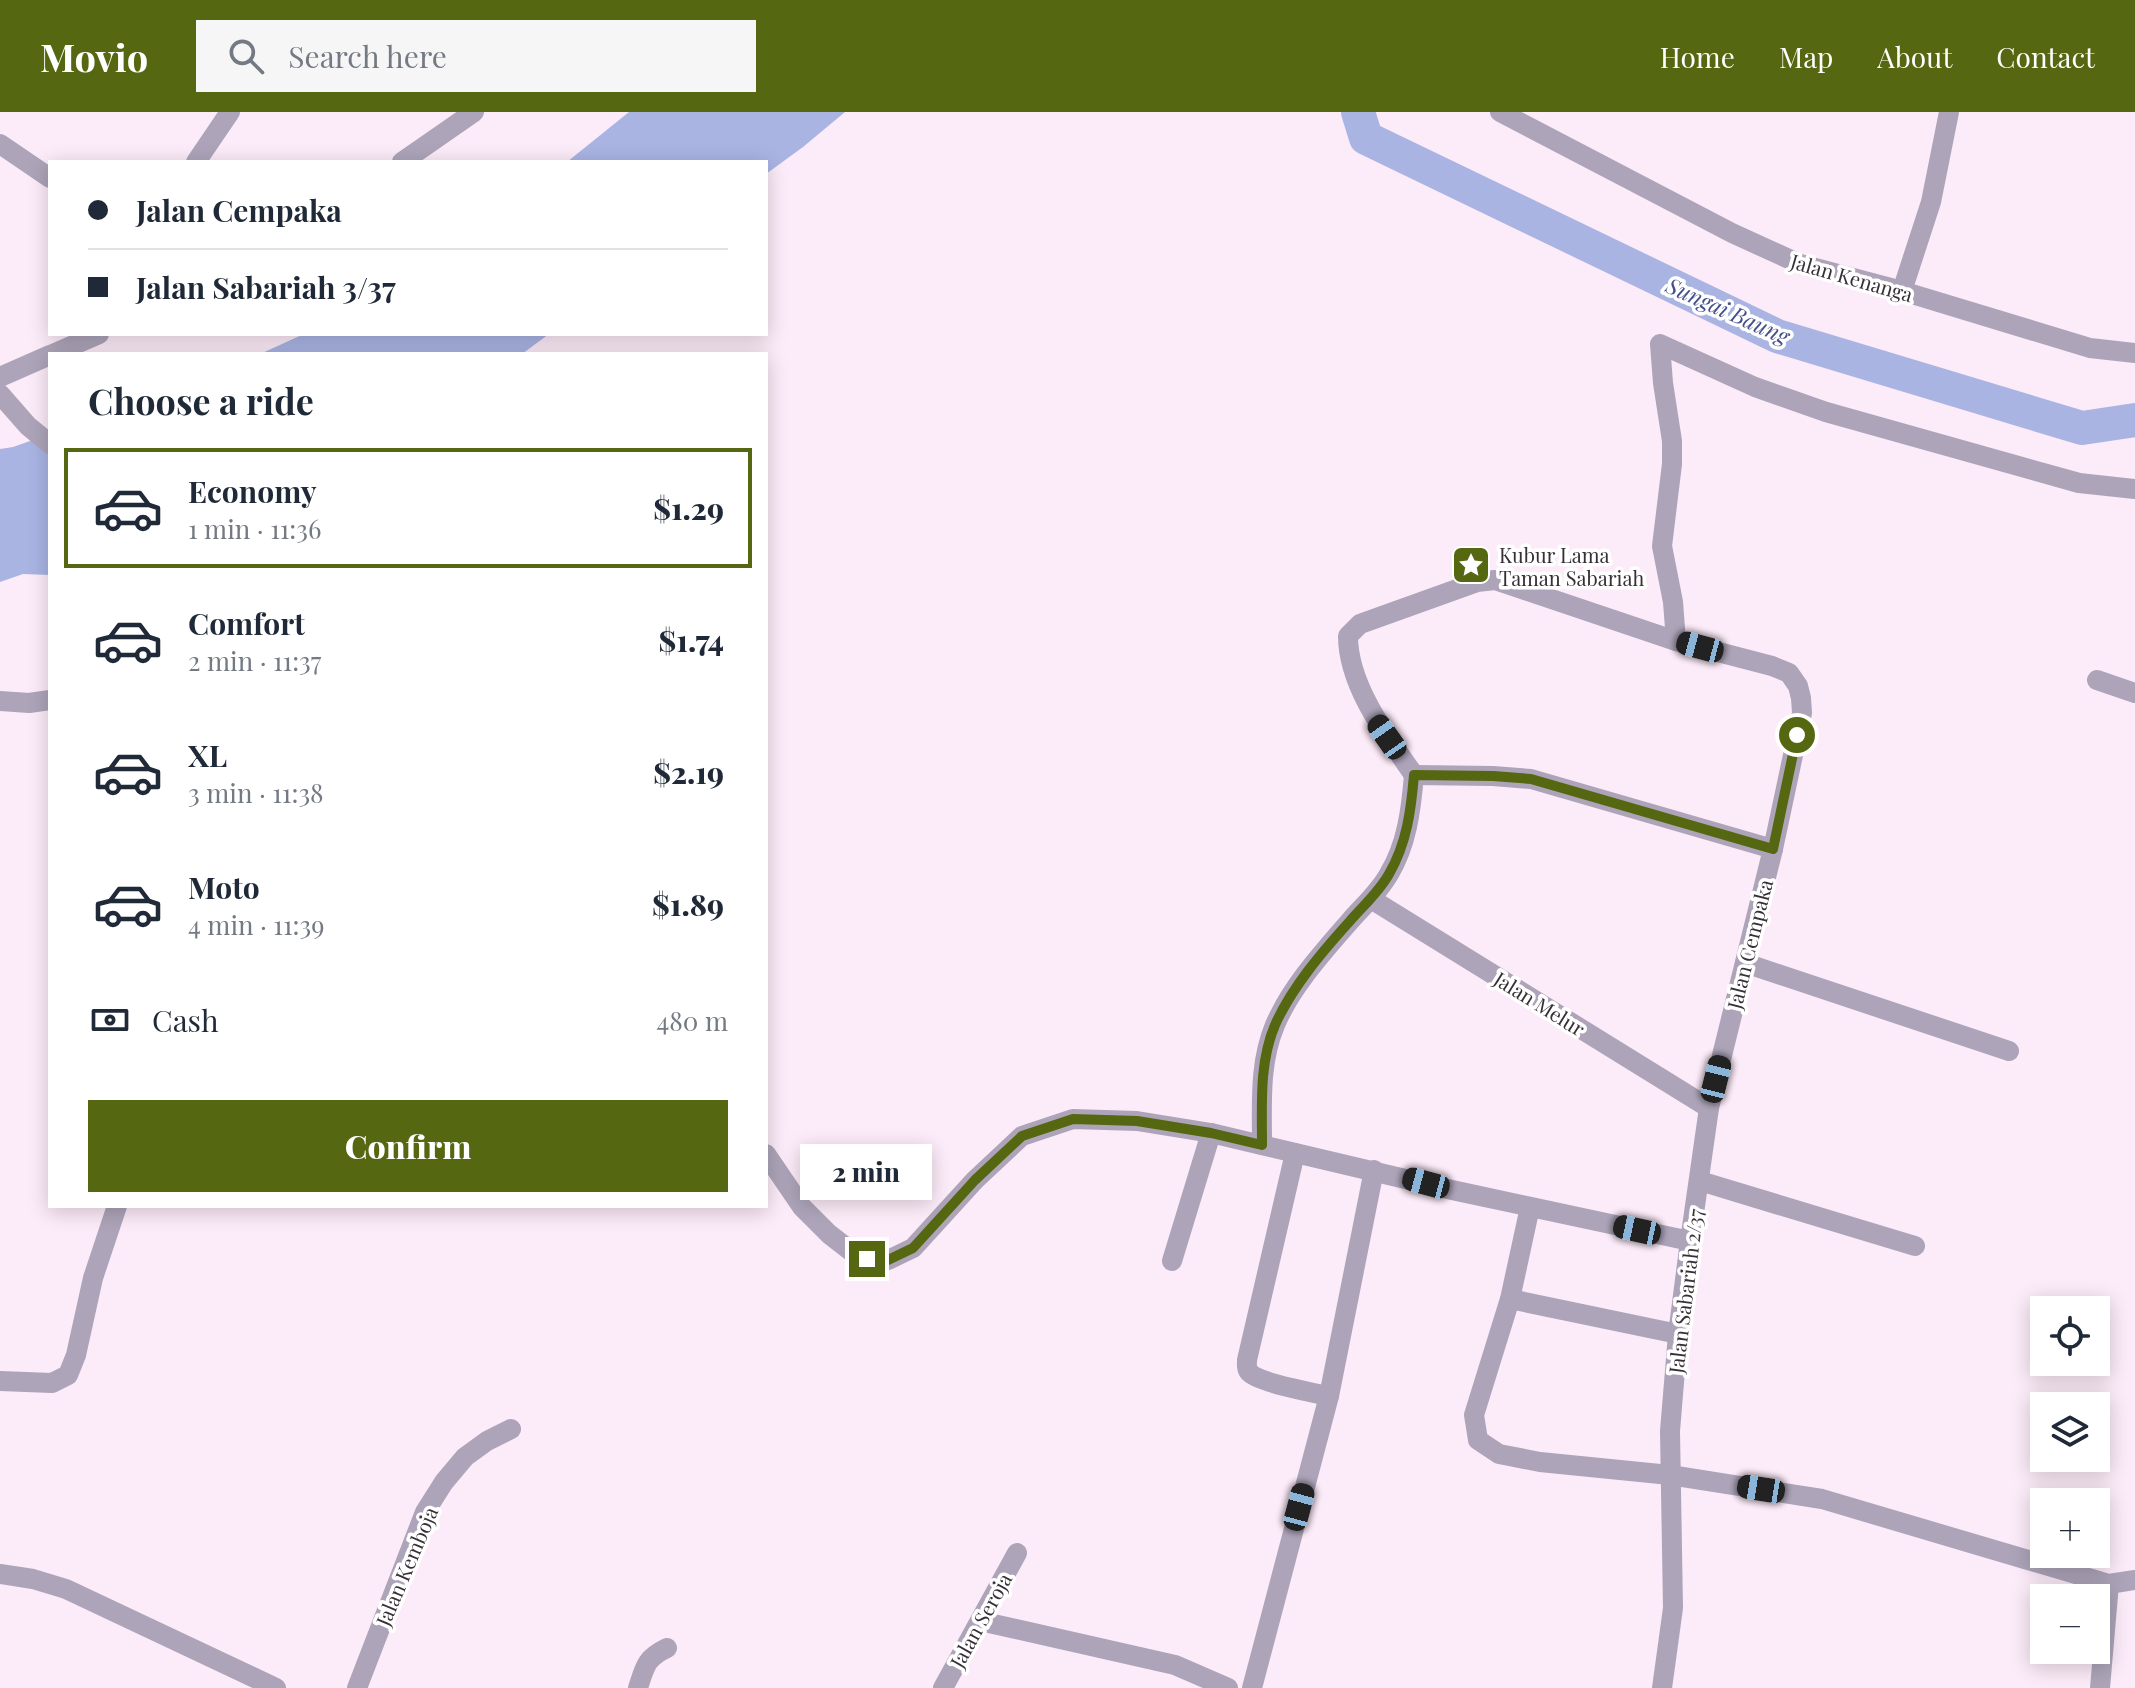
<!DOCTYPE html>
<html lang="en">
<head>
<meta charset="utf-8">
<style>
	body { margin:0; font-family:"Playfair Display",serif; background:#f6f6f7; color:#1f2937; height:100vh; display:flex; flex-direction:column; font-size:30px; white-space:nowrap }
	* { box-sizing:border-box; margin:0 }
	p { font-size:26px; color:#747a83 }
	.icon { flex:none; width:44px; height:44px; fill:none; stroke:currentColor; stroke-width:2; stroke-linecap:round; stroke-linejoin:round }
	.map { position:relative; flex:1; overflow:hidden }
	.sheet { position:absolute; left:48px; top:240px; width:720px; height:856px; display:flex; flex-direction:column; background:#fff; border-radius:0px; box-shadow:0 4px 20px #0003 }
	.sheet>* { flex:none }
	.hud { position:absolute; left:48px; top:48px; width:720px; height:176px; border-radius:0px; box-shadow:0 4px 20px #0003; display:grid; align-content:center; height:176px; padding:0 40px; background:#fff }
	.fabs { position:absolute; left:2030px; top:1184px; display:grid; gap:16px }
	.fabs a { display:grid; place-items:center; width:80px; height:80px; border-radius:0px; background:#fff; box-shadow:0 4px 20px #0003; font-size:40px }
	.end { position:absolute; width:36px; height:36px; margin:-18px; border:10px solid #556711; background:#fff; box-shadow:0 0 0 4px #fff }
	.from { border-radius:50% }
	.bubble { position:absolute; height:56px; border-radius:0px; background:#fff; box-shadow:0 4px 20px #0003; font-size:26px; font-weight:800; line-height:56px; text-align:center }
	.car { position:absolute; width:24px; height:48px; margin:-24px -12px; border-radius:10px; box-shadow:0 0 6px 2px #0007; background:linear-gradient(#222 24%,#8ab4d8 0 40%,#222 0 76%,#8ab4d8 0 86%,#222 0) }
	.hud b { display:flex; align-items:center; gap:28px; height:76px; font-size:30px }
	.hud b+b { border-top:2px solid #e0e1e3 }
	.hud i { width:20px; height:20px; background:#1f2937 }
	ul { padding:0; list-style:none }
	li { display:flex; align-items:center; gap:24px; height:120px; margin:0 16px 12px; padding:0 24px; border:4px solid transparent; border-radius:0px }
	li div { flex:1 }
	li b { display:block; font-size:30px }
	li em { font-style:normal; font-weight:800 }
	li.on { border-color:#556711 }
	li>.icon { width:72px; height:72px; stroke-width:1.5 }
	h2 { padding:0 40px; font-size:36px; line-height:96px }
	.pay { display:flex; align-items:center; gap:20px; height:88px; padding:0 40px; font-size:30px }
	.pay p { margin-inline-start:auto }
	.button { display:flex; gap:16px; margin-top:auto; padding:16px 40px }
	.button a { flex:1; height:92px; border-radius:0px; background:#556711; color:#fff; font-size:32px; font-weight:800; line-height:92px; text-align:center }
	header { display:flex; align-items:center; gap:48px; box-sizing:border-box; height:112px; padding:0 40px; background:#556711; color:#fff }
	header strong { font-size:38px }
	nav { display:flex; gap:44px; margin-inline-start:auto; font-size:28px }
	.search { width:560px; height:72px; background:#f6f6f7; display:flex; align-items:center; gap:20px; box-sizing:border-box; padding:0 28px; border-radius:0px; color:#747a83; font-size:30px }
	.map>svg:first-child { display:block }
	.water { fill:#a9b4e3 }
	.lines { fill:none; stroke-linecap:round; stroke-linejoin:round }
	.river { stroke:#a9b4e3; stroke-width:34 }
	.minor { stroke:#ada4b9; stroke-width:20 }
	.route { stroke:#556711; stroke-width:10 }
	.labels { text-anchor:middle; dominant-baseline:central; stroke-width:7; stroke-linejoin:round; paint-order:stroke }
	.street-label { font-size:20px; fill:#373036; stroke:#fff }
	.poi-label { font-size:20px; fill:#373036; stroke:#fff; text-anchor:start }
	.water-label { font-size:22px; font-style:italic; fill:#45508b; stroke:#fff }
</style>
</head>
<body>
<header>
<strong>Movio</strong>
<div class="search"><svg class="icon" aria-label="search" viewBox="0 0 24 24"><circle cx="10" cy="10" r="6"/><path d="M15 15l6 6"/></svg>Search here</div>
<nav><a>Home</a><a>Map</a><a>About</a><a>Contact</a></nav>
</header>
<div class="map">
<svg width="2135" height="1576" viewBox="0 0 2135 1576">
	<rect width="100%" height="100%" fill="#fcebf8"/>
	<!-- water -->
	<g class="water">
		<polygon points="629,0 845,0 803,35 766,62 766,50 567,50"/>
		<polygon points="304,222 549,222 522,242 260,242"/>
		<polygon points="50,322 50,463 23,462 0,470 0,337 13,335"/>
	</g>
	<g class="lines">
		<!-- river -->
		<polyline class="river" points="1358,0 1366,26 1777,224 2082,316 2135,308"/>
		<!-- minor -->
		<g class="minor">
			<polyline points="1500,0 1732,121 1800,152 1902,179 2090,236 2135,241"/>
			<polyline points="0,32 50,66"/>
			<polyline points="196,50 230,0"/>
			<polyline points="402,50 474,0"/>
			<polyline points="1902,179 1931,90 1949,0"/>
			<polyline points="53,242 99,222"/>
			<polyline points="0,265 50,243"/>
			<polyline points="0,282 28,314 50,332"/>
			<polyline points="1676,529 1673,490 1662,434 1672,352 1672,329 1663,271 1660,232 1755,275 1826,300 2079,371 2135,377"/>
			<polyline points="2097,568 2135,581"/>
			<polyline points="0,589 29,591 50,588"/>
			<path d="M1414 663C1387 624 1348 574 1348 524L1360 512 1477 470 1495 468 1507 472 1676 529 1772 554 1789 561 1798 574 1801 586 1802 601 1773 737 1709 996 1690 1129 1678 1222 1670 1319 1673 1496 1662 1576"/>
			<polyline points="1414,663 1493,664 1531,667 1773,737"/>
			<polyline points="1371,787 1709,996"/>
			<polyline points="1745,851 2009,939"/>
			<path d="M1262 1033C1262 992 1259 951 1275 913 1291 875 1323 840 1350 809 1363 794 1379 780 1389 762 1407 732 1411 698 1414 663"/>
			<path d="M1295 1041 1247 1248C1247 1253 1246 1256 1249 1260 1257 1270 1314 1281 1329 1284L1374 1058"/>
			<polyline points="766,1042 802,1095 829,1122 856,1143 867,1147 888,1148 913,1136 975,1068 1022,1024 1073,1007 1137,1009 1211,1021 1452,1078 1690,1129"/>
			<polyline points="1700,1069 1915,1134"/>
			<polyline points="1530,1095 1510,1187 1474,1303 1478,1328 1499,1342 1540,1350 1670,1363 1822,1387 2109,1472 2135,1468"/>
			<polyline points="1172,1149 1211,1021"/>
			<polyline points="1510,1187 1678,1222"/>
			<polyline points="0,1269 52,1271 68,1263 76,1243 93,1166 117,1094"/>
			<polyline points="0,1462 33,1467 66,1477 276,1576"/>
			<polyline points="980,1509 1175,1553 1228,1576"/>
			<polyline points="357,1576 425,1400 444,1370 465,1345 487,1329 511,1317"/>
			<path d="M638 1576C645 1554 646 1546 667 1536"/>
			<polyline points="943,1576 1017,1441"/>
			<polyline points="1252,1576 1329,1284"/>
			<polyline points="2100,1576 2109,1472"/>
		</g>
	</g>
	<g class="lines">
		<!-- route -->
		<path class="route" d="M867 1147 888 1148 913 1136 975 1068 1022 1024 1073 1007 1137 1009 1211 1021 1262 1033C1262 992 1259 951 1275 913 1292 875 1322 840 1350 809 1363 794 1379 780 1389 762 1407 731 1411 698 1414 663L1493 664 1531 667 1773 737 1797 623"/>
	</g>
	<!-- icons -->
	<defs>
		<g id="sight-square" transform="scale(2)"><rect x="-9" y="-9" width="18" height="18" rx="4" fill="#556711" stroke="#fff"/><path d="M0-6L1.8-2.2L6-1.7L2.9 1.2L3.7 5.4L0 3.3L-3.7 5.4L-2.9 1.2L-6-1.7L-1.8-2.2Z" fill="#fff"/></g>
	</defs>
	<g fill-rule="evenodd">
		<use href="#sight-square" x="1471" y="453"/>
	</g>
	<g class="labels">
		<!-- street labels -->
		<g class="street-label">
			<text transform="translate(1852 165) rotate(16)">Jalan Kenanga</text>
			<text transform="translate(1749 832) rotate(-76)">Jalan Cempaka</text>
			<text transform="translate(1540 891) rotate(32)">Jalan Melur</text>
			<text transform="translate(1685 1179) rotate(-83)">Jalan Sabariah 2/37</text>
			<text transform="translate(406 1454) rotate(-67)">Jalan Kemboja</text>
			<text transform="translate(980 1508) rotate(-61)">Jalan Seroja</text>
		</g>
		<!-- poi labels -->
		<g class="poi-label">
			<text x="1499" y="442">Kubur Lama<tspan x="1499" dy="23">Taman Sabariah</tspan></text>
		</g>
		<!-- water labels -->
		<g class="water-label">
			<text transform="translate(1728 198) rotate(24)">Sungai Baung</text>
		</g>
	</g>
</svg>
<div class="fabs">
<a><svg class="icon" aria-label="locate" viewBox="0 0 24 24"><circle cx="12" cy="12" r="6"/><path d="M12 2v4M12 18v4M2 12h4M18 12h4"/></svg></a>
<a><svg class="icon" aria-label="layers" viewBox="0 0 24 24"><path d="M12 4l9 5-9 5-9-5zM3 14l9 5 9-5"/></svg></a>
<a>+</a>
<a>−</a>
</div>
<i class="end from" style="left:1797px;top:623px"></i>
<i class="end" style="left:867px;top:1147px"></i>
<div class="bubble" style="left:800px;top:1032px;width:132px">2 min</div>
<i class="car" style="left:1700px;top:535px;rotate:285deg"></i>
<i class="car" style="left:1387px;top:625px;rotate:325deg"></i>
<i class="car" style="left:1716px;top:967px;rotate:14deg"></i>
<i class="car" style="left:1426px;top:1071px;rotate:285deg"></i>
<i class="car" style="left:1637px;top:1118px;rotate:282deg"></i>
<i class="car" style="left:1761px;top:1377px;rotate:279deg"></i>
<i class="car" style="left:1299px;top:1395px;rotate:15deg"></i>
<div class="hud">
<b><i class="from"></i>Jalan Cempaka</b>
<b><i></i>Jalan Sabariah 3/37</b>
</div>
<section class="sheet">
<h2>Choose a ride</h2>
<ul>
<li class="on"><svg class="icon" aria-label="car" viewBox="0 0 24 24"><path d="M5 17H2v-5l4-1 3-4h7l3 4 3 1v5h-3M9 17h6M6 11h13"/><circle cx="7" cy="17" r="2"/><circle cx="17" cy="17" r="2"/></svg><div><b>Economy</b><p>1 min · 11:36</p></div><em>$1.29</em></li>
<li><svg class="icon" aria-label="car" viewBox="0 0 24 24"><path d="M5 17H2v-5l4-1 3-4h7l3 4 3 1v5h-3M9 17h6M6 11h13"/><circle cx="7" cy="17" r="2"/><circle cx="17" cy="17" r="2"/></svg><div><b>Comfort</b><p>2 min · 11:37</p></div><em>$1.74</em></li>
<li><svg class="icon" aria-label="car" viewBox="0 0 24 24"><path d="M5 17H2v-5l4-1 3-4h7l3 4 3 1v5h-3M9 17h6M6 11h13"/><circle cx="7" cy="17" r="2"/><circle cx="17" cy="17" r="2"/></svg><div><b>XL</b><p>3 min · 11:38</p></div><em>$2.19</em></li>
<li><svg class="icon" aria-label="car" viewBox="0 0 24 24"><path d="M5 17H2v-5l4-1 3-4h7l3 4 3 1v5h-3M9 17h6M6 11h13"/><circle cx="7" cy="17" r="2"/><circle cx="17" cy="17" r="2"/></svg><div><b>Moto</b><p>4 min · 11:39</p></div><em>$1.89</em></li>
</ul>
<div class="pay"><svg class="icon" aria-label="cash" viewBox="0 0 24 24"><path d="M3 7h18v10H3z"/><circle cx="12" cy="12" r="2"/></svg>Cash<p>480 m</p></div>
<div class="button"><a>Confirm</a></div>
</section>
</div>
</body>
</html>
